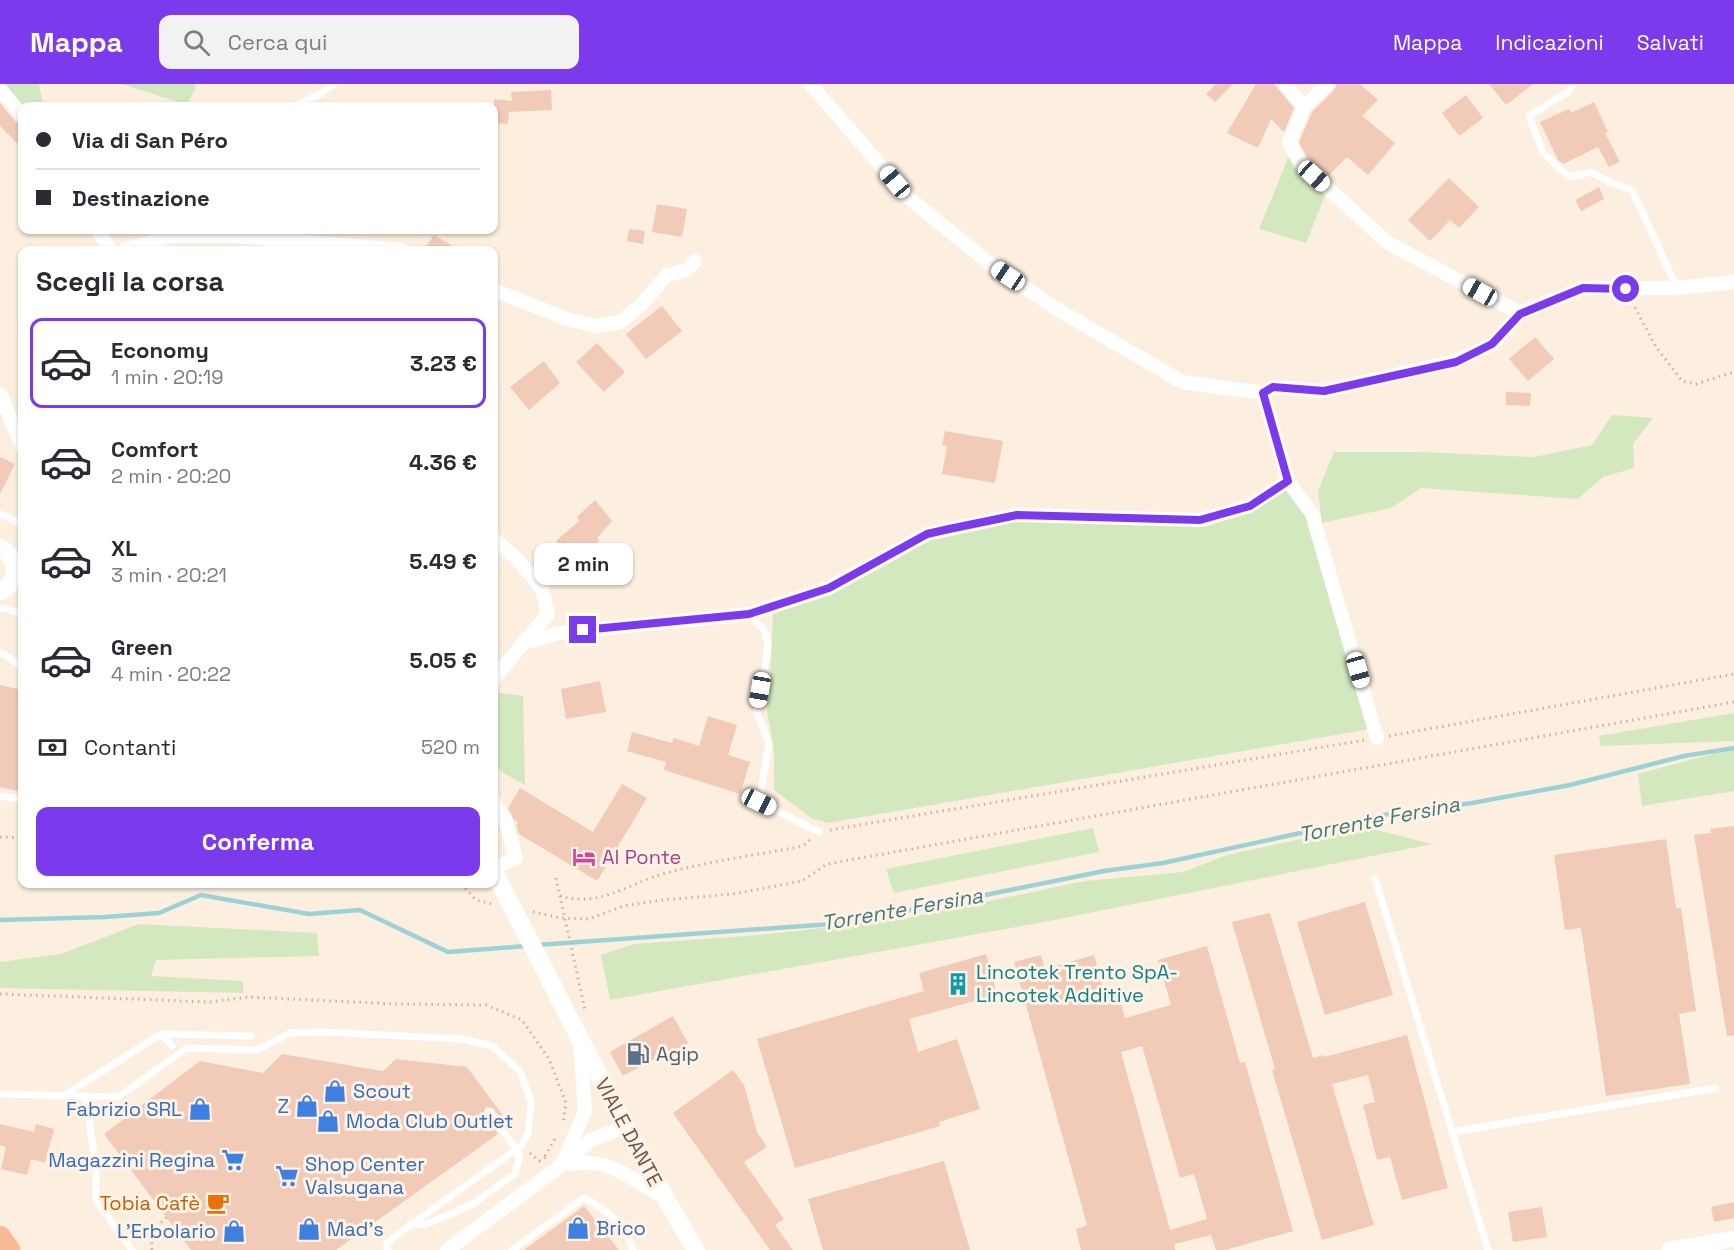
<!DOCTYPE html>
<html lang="it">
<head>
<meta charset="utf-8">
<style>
	body { margin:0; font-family:"Space Grotesk",sans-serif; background:#f2f2f3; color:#2b2b33; height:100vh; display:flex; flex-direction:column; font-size:22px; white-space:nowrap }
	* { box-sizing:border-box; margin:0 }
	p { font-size:20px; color:#7c7c81 }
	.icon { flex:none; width:33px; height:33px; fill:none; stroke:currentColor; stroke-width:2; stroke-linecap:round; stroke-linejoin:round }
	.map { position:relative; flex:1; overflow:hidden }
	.panel { position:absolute; left:18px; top:162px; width:480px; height:642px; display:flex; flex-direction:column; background:#fff; border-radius:12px; box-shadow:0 2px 4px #0004 }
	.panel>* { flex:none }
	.hud { position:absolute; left:18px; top:18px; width:480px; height:132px; border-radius:12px; box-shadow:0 2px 4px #0004; display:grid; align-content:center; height:132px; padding:0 18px; background:#fff }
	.end { position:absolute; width:27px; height:27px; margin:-14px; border:8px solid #7c3aed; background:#fff; box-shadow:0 0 0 3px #fff }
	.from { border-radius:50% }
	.bubble { position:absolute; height:42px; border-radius:12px; background:#fff; box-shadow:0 2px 4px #0004; font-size:20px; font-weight:800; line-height:42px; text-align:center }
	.car { position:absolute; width:18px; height:36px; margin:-18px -9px; border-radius:8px; box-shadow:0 0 4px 2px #0007; background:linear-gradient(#fff 24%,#345 0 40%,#fff 0 76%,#345 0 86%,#fff 0) }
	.hud b { display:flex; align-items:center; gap:21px; height:57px; font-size:22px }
	.hud b+b { border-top:2px solid #e1e1e2 }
	.hud i { width:15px; height:15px; background:#2b2b33 }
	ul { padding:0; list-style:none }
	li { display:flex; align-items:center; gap:18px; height:90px; margin:0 12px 9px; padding:0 6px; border:3px solid transparent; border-radius:12px }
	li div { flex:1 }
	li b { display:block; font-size:22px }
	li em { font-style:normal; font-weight:800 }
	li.on { border-color:#7c3aed }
	li>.icon { width:54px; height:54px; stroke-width:1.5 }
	h2 { padding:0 18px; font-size:27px; line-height:72px }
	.pay { display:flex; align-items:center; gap:15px; height:66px; padding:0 18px; font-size:22px }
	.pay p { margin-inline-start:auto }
	.cta { display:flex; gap:12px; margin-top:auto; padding:12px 18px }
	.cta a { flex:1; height:69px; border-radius:12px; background:#7c3aed; color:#fff; font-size:24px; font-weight:800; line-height:69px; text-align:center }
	header { display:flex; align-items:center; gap:36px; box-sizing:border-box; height:84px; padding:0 30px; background:#7c3aed; color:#fff }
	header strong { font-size:28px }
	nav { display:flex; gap:33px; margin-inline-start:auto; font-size:21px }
	.search { width:420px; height:54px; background:#f2f2f3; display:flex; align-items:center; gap:15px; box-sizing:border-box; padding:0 21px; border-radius:12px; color:#7c7c81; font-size:22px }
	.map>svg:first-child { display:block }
	.green { fill:#d3e8bf }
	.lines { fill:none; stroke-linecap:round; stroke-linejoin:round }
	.stream { stroke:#9cd2d6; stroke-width:4.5 }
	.building { fill:#f1cab8; fill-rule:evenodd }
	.path { stroke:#d5ad9c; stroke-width:3; stroke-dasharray:1.5 4.5; stroke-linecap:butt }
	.service { stroke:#fff; stroke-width:7 }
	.minor { stroke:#fff; stroke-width:14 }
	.tertiary { stroke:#fff; stroke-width:16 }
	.secondary { stroke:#fff; stroke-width:18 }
	.trunk { stroke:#f8bb98; stroke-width:21 }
	.route { stroke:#7c3aed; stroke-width:8 }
	.labels { text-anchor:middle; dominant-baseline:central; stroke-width:6; stroke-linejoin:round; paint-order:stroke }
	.hotel-label { font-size:20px; fill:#b23c85; stroke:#fff3e6; text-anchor:start }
	.culture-label { font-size:20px; fill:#0d838f; stroke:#fff3e6; text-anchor:start }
	.service-label { font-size:20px; fill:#4e5e75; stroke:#fff3e6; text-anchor:start }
	.shop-label { font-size:20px; fill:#366cbe; stroke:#fff3e6; text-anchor:start }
	.street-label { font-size:20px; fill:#725348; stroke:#fff3e6 }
	.food-label { font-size:20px; fill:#c56008; stroke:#fff3e6; text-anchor:end }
	.water-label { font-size:21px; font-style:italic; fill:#3f797f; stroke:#fff3e6 }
</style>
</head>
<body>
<header>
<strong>Mappa</strong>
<div class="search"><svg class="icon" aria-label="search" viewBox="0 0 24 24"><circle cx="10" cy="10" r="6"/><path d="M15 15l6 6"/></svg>Cerca qui</div>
<nav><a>Mappa</a><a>Indicazioni</a><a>Salvati</a></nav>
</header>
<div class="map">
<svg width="1734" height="1166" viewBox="0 0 1734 1166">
	<rect width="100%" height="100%" fill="#fcefe0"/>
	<!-- green -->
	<g class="green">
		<polygon points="0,0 39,0 43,22 23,22"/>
		<polygon points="122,0 194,0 196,3 187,21"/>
		<polygon points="1288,74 1328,104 1306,159 1259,145"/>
		<polygon points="1612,331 1653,334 1633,360 1634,384 1603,393 1578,415 1421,404 1391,424 1322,439 1318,407 1334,368 1421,368 1534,373 1592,361"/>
		<polygon points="1288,401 1310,431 1370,645 828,739 811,734 774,706 774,667 767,627 771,579 773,530 851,498 928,454 1016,436 1173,438 1206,443 1251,425"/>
		<polygon points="494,608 523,612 525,701 503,689 494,679"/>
		<polygon points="1734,629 1734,657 1601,662 1599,652"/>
		<polygon points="1734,664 1734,707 1642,722 1638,690"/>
		<polygon points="1361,742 1432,760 1044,838 610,916 601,871 634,860 759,851 903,835 1085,797 1183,788 1227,771"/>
		<polygon points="1093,744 1099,768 894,809 886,785"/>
		<polygon points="139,840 317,849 319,872 156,876 151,892 243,897 243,909 0,904 0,878 61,870"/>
	</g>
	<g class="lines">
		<!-- stream -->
		<g class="stream">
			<polyline points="0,836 105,833 159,829 201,811 309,830 360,826 448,868 526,862"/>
			<polyline points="537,861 846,839 1104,787 1163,779 1383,731 1472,719 1570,701 1684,672 1734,664"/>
		</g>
	</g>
	<!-- building -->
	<g class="building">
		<polygon points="1216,0 1233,0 1215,18 1206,10"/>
		<polygon points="1256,0 1274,0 1294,24 1284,48 1271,35 1258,64 1227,49"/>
		<polygon points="1337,0 1360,0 1378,16 1362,32 1395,59 1368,91 1347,73 1328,92 1307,73 1299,58 1312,28 1334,6"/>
		<polygon points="1489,0 1533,0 1506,21"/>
		<polygon points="551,6 552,26 509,28 508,40 494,39 494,15 512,17 511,8"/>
		<polygon points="1466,11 1483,34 1459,52 1442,29"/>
		<polygon points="1594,18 1608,48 1605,49 1620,78 1609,83 1598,63 1563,80 1558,76 1540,38 1569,25 1571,29"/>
		<polygon points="0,19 15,37 22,41 22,64 0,42"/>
		<polygon points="1449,94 1479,123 1459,144 1450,136 1430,157 1408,136"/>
		<polygon points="1599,103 1604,115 1581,127 1575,116"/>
		<polygon points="657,120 687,125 682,153 652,148"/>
		<polygon points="629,145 645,147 643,160 627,157"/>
		<polygon points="434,151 459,166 424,166"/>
		<polygon points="662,222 682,247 646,275 626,250"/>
		<polygon points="1535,253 1554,275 1528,297 1509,275"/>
		<polygon points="597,259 625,288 604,308 576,278"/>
		<polygon points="544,277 560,299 529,326 510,303"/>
		<polygon points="1506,308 1531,309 1530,322 1506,321"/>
		<polygon points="945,347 1003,357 995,399 942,390 947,362 942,361"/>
		<polygon points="0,373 15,380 0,410"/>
		<polygon points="595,416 612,437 597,454 599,457 574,478 556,457 579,437 577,433"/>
		<polygon points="600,597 606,628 566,635 561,605"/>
		<polygon points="0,601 22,606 22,686 18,707 0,703"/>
		<polygon points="708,632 737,641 728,671 750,678 740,710 664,686 666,678 627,667 632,648 672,659 674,654 699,662"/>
		<polygon points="622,700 647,714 597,797 519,750 516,741 518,738 514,736 508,724 520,704 593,748"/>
		<polygon points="1734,742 1734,951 1727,952 1694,751 1711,749 1710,745"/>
		<polygon points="1666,755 1676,824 1681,824 1696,927 1679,930 1690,1000 1606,1012 1581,844 1565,846 1554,771"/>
		<polygon points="1365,818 1393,911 1325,931 1297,838"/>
		<polygon points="1270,829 1313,974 1323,971 1324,973 1407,951 1448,1104 1402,1116 1390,1073 1377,1076 1363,1021 1375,1018 1368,991 1332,1000 1374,1141 1322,1156 1272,986 1275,985 1232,838"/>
		<path d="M1207 862 1240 979 1245 978 1293 1147 1225 1166H1216L1211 1151 1174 1160 1175 1166H1081L1076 1145 1087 1141 1014 878 1041 871 1045 885 1094 871 1106 916 1119 912 1125 934 1171 921 1158 876ZM1142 962 1180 1094 1194 1090 1207 1135 1170 1146 1121 968Z"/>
		<polygon points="986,870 997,911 909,935 918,968 957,955 980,1025 939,1038 940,1042 795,1084 757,955 924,907 919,889"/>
		<polygon points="673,932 688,959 664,972 663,970 623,992 610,968"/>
		<polygon points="282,970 383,987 396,975 467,983 510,1041 507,1043 493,1024 486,1023 484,1026 484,1031 498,1050 336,1166 191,1166 104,1050 200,977 263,989"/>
		<polygon points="733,986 744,1001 757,1048 767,1063 744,1078 784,1135 775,1141 793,1166 770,1166 673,1029"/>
		<polygon points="0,1040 34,1048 36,1040 54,1045 45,1079 31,1075 27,1091 1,1085 6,1063 0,1061"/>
		<polygon points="944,1077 970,1166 823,1166 808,1115"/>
		<polygon points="1734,1118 1734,1134 1714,1138 1711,1123"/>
		<polygon points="584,1122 619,1166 524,1166"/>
		<polygon points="1542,1123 1547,1153 1513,1158 1508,1128"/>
	</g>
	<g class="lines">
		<!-- path -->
		<g class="path">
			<polyline points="1632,218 1656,263 1682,297 1696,300 1734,288"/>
			<polyline points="1389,652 1734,590"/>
			<polyline points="830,746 1365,656"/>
			<polyline points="0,753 22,754"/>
			<polyline points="556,794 585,926"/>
			<polyline points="461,800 476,816 492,820"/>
			<path d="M560 812C601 824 628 799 666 789 710 777 757 771 803 762L811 755"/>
			<polyline points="533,828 561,834 589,835 623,822 662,816 733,810 802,797 827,780 1734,618"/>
			<polyline points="0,910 209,918 249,913 396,920 486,921 522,936 549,975 566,1019 563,1039"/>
			<polyline points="530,1069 539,1077 546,1073"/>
			<polyline points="545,1072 556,1053"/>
			<path d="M152 1166C150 1152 156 1142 167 1133"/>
		</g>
		<!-- service -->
		<g class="service">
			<polyline points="1573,0 1568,8 1529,32 1543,69 1569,93 1591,88 1609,98 1632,106 1677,204"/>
			<polyline points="295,22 320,10 334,0"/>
			<polyline points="0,430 22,440"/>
			<polyline points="0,525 3,524 22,530"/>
			<polyline points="749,530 765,547 768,563 757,628 769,660 759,718 819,748"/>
			<polyline points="0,568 22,582"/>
			<polyline points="0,712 22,715"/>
			<polyline points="1375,794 1488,1166"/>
			<polyline points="161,950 172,962"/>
			<polyline points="0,1010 118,1013 187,964 257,966 290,949 324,948 462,955 492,962 520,987 531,1018 528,1050 521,1062 398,1150 386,1160 388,1166"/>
			<polyline points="63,1012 161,950 251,952"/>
			<polyline points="86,1013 96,1087 96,1116 132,1166"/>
			<polyline points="1452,1048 1716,1004"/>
			<polyline points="410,1140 424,1141 453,1129 474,1119 515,1090 519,1074 516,1065 489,1028"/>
			<path d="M512 1166 584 1114C604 1123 628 1144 633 1166"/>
		</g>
		<!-- minor -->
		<g class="minor">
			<polyline points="810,0 909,114 990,180 1060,227 1182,298 1263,309 1273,303 1324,307 1456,277 1493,260 1520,229 1583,204 1677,204 1734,198"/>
			<polyline points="1285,0 1304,23"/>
			<polyline points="1328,0 1304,23 1289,58 1300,79 1388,159 1520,229"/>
			<polyline points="0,5 22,31"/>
			<polyline points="97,146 111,166"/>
			<polyline points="124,166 171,152 232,152 402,166"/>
			<polyline points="494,206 567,235 596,242 620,238 642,220 667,191 687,186 695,177"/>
			<polyline points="1263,309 1288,397 1312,430 1377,654"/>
			<polyline points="0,310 22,362"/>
			<polyline points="494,455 517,475 542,505 548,530 494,594"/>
			<polyline points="524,559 559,549 749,530 829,504 927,450 1016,431 1200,436 1249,422 1288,397"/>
			<polyline points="494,718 505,735 516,774 494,784"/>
			<polyline points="564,1076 585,1027 580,958"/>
			<path d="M562 1080C571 1080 581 1078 591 1079 616 1080 641 1101 664 1113"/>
			<polyline points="447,1166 555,1086 591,1056 625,1043"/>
		</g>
		<!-- tertiary -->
		<polyline class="tertiary" points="1669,1166 1734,1155"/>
		<!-- secondary -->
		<g class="secondary">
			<path d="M0 464C19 473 20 498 0 507"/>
			<path d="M494 788C561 915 622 1044 696 1166"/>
		</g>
		<!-- trunk -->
		<polyline class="trunk" points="0,1152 10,1166"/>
	</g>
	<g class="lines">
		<!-- route -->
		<polyline class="route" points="583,546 749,530 829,504 927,450 949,445 1017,431 1200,436 1250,422 1288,397 1263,309 1273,303 1324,307 1456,278 1492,260 1520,230 1583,204 1626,205"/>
	</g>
	<!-- icons -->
	<defs>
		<g id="hotel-bare" transform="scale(1.8)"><path d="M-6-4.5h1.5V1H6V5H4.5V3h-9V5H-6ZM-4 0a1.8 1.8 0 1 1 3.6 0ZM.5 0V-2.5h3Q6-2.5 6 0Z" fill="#d1479c" stroke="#fff3e6" stroke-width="2.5" paint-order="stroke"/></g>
		<g id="building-bare" transform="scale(1.8)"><path d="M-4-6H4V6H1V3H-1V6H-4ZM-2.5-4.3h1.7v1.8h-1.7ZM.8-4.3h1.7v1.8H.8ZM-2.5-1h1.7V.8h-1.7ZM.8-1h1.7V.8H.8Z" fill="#0f9aa8" stroke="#fff3e6" stroke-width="2.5" paint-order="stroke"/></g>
		<g id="fuel-bare" transform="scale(1.8)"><path d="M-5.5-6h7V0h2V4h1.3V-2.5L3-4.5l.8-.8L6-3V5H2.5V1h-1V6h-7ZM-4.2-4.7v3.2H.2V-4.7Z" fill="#5c6f8a" stroke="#fff3e6" stroke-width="2.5" paint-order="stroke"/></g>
		<g id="shop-bare" transform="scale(1.8)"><path d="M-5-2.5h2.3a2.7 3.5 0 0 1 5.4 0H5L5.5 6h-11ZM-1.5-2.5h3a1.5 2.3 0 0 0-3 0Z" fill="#3f7fe0" stroke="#fff3e6" stroke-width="2.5" paint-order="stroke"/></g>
		<g id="supermarket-bare" transform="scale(1.8)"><path d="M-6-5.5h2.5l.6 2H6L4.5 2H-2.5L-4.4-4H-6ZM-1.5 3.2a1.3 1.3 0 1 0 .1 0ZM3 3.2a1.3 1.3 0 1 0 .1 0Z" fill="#3f7fe0" stroke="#fff3e6" stroke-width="2.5" paint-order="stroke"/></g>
		<g id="cafe-bare" transform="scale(1.8)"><path d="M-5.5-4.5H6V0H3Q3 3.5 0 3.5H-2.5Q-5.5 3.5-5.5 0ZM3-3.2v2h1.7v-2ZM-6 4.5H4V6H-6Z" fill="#e8710a" stroke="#fff3e6" stroke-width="2.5" paint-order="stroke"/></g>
	</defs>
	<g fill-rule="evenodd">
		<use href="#hotel-bare" x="584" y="773"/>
		<use href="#building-bare" x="958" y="900"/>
		<use href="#fuel-bare" x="638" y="970"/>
		<use href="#shop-bare" x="335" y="1007"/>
		<use href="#shop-bare" x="307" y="1022"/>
		<use href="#shop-bare" x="200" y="1025"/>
		<use href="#shop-bare" x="328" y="1037"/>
		<use href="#supermarket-bare" x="233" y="1076"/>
		<use href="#supermarket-bare" x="287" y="1092"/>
		<use href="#cafe-bare" x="218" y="1119"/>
		<use href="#shop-bare" x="578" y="1144"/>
		<use href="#shop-bare" x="309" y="1145"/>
		<use href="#shop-bare" x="234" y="1147"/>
	</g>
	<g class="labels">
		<!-- hotel labels -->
		<g class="hotel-label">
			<text x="602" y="773">Al Ponte</text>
		</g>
		<!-- culture labels -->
		<g class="culture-label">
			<text x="976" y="888">Lincotek Trento SpA-<tspan x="976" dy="23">Lincotek Additive</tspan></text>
		</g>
		<!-- service labels -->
		<g class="service-label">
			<text x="656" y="970">Agip</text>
		</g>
		<!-- shop labels -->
		<g class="shop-label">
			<text x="353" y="1007">Scout</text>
			<text x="289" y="1022" text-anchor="end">Z</text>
			<text x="182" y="1025" text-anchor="end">Fabrizio SRL</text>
			<text x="346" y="1037">Moda Club Outlet</text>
			<text x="215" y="1076" text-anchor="end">Magazzini Regina</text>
			<text x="305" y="1080">Shop Center<tspan x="305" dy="23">Valsugana</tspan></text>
			<text x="596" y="1144">Brico</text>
			<text x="327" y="1145">Mad's</text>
			<text x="216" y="1147" text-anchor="end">L'Erbolario</text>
		</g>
		<!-- street labels -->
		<g class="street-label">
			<text transform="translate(629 1048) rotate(62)">VIALE DANTE</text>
		</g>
		<!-- food labels -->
		<g class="food-label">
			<text x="200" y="1119">Tobia Cafè</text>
		</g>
		<!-- water labels -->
		<g class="water-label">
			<text transform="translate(1379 735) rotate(-11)">Torrente Fersina</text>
			<text transform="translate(902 825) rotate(-10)">Torrente Fersina</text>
		</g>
	</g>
</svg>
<i class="end from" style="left:1626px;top:205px"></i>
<i class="end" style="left:583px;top:546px"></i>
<div class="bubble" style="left:534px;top:459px;width:99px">2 min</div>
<i class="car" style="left:1314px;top:92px;rotate:132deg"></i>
<i class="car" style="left:895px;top:98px;rotate:320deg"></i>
<i class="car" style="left:1008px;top:192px;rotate:304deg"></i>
<i class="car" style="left:1480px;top:208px;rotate:299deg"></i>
<i class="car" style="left:1358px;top:586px;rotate:164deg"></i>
<i class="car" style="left:760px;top:606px;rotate:190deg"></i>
<i class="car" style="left:759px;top:718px;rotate:116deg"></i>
<div class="hud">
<b><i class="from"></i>Via di San Péro</b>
<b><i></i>Destinazione</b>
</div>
<section class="panel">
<h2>Scegli la corsa</h2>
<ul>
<li class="on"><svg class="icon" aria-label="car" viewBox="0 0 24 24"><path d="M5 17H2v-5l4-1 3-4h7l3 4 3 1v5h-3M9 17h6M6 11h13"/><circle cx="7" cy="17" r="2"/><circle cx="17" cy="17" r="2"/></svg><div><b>Economy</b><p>1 min · 20:19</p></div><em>3.23 €</em></li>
<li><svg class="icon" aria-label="car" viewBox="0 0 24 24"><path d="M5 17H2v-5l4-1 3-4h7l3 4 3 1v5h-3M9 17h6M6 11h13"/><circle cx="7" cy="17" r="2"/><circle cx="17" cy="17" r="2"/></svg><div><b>Comfort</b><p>2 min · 20:20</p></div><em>4.36 €</em></li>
<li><svg class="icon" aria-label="car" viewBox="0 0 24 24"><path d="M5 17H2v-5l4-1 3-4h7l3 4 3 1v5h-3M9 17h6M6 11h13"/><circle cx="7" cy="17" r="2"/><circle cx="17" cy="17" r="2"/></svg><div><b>XL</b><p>3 min · 20:21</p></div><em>5.49 €</em></li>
<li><svg class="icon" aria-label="car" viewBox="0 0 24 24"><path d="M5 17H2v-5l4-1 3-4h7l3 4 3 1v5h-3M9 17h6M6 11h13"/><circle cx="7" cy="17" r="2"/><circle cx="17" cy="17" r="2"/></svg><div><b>Green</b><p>4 min · 20:22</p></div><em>5.05 €</em></li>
</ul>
<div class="pay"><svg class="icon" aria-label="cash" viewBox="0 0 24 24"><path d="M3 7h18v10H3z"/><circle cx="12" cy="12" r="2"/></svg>Contanti<p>520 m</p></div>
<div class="cta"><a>Conferma</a></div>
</section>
</div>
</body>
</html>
